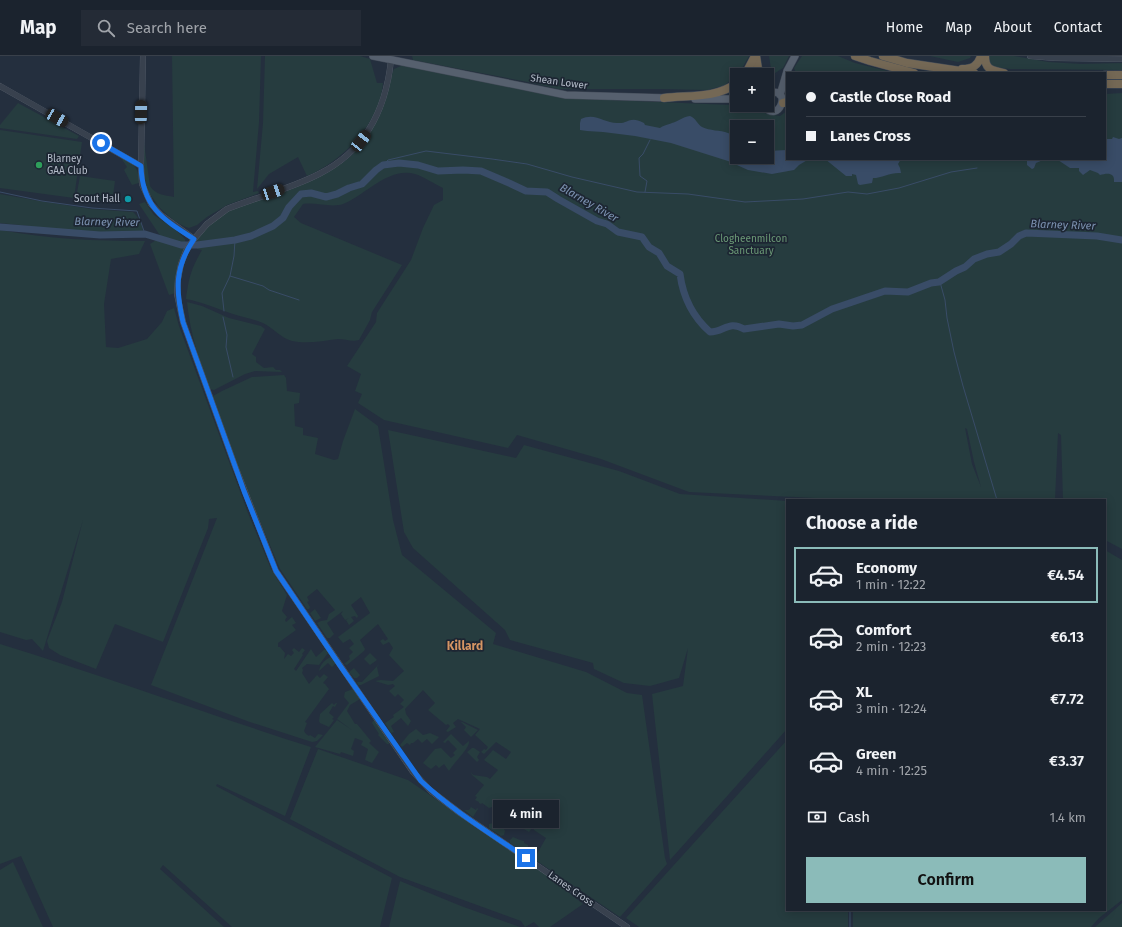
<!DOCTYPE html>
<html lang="en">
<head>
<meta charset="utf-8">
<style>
	body { margin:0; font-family:"Fira Sans",sans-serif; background:#242b36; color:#f1f3f6; height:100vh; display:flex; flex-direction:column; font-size:15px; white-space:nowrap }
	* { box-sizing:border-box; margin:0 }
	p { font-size:13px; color:#a0a4aa }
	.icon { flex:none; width:22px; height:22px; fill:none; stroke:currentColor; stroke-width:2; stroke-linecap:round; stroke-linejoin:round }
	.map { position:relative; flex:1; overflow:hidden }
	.details { position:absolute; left:786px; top:443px; width:320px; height:412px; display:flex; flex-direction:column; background:#1b232e; border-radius:0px; box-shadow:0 2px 10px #0003,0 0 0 1px #39404a }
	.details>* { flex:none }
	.banner { position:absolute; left:786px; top:16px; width:320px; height:88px; border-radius:0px; box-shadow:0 2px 10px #0003,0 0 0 1px #39404a; display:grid; align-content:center; height:88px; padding:0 20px; background:#1b232e }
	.fabs { position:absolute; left:730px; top:12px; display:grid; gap:8px }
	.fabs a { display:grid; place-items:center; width:44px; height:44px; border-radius:0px; background:#1b232e; box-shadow:0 2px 10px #0003,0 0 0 1px #39404a; font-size:20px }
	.end { position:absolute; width:18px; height:18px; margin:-9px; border:5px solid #1a73e8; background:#fff; box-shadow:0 0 0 2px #fff }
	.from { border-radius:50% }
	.bubble { position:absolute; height:28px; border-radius:0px; background:#1b232e; box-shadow:0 2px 10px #0003,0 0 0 1px #39404a; font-size:13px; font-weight:600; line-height:28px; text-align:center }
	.car { position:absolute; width:12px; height:24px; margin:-12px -6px; border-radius:5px; box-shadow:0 0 3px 1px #0007; background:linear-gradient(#222 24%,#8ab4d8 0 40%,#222 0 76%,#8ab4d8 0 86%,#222 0) }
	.banner b { display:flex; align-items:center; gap:14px; height:38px; font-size:15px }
	.banner b+b { border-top:1px solid #39404a }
	.banner i { width:10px; height:10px; background:#f1f3f6 }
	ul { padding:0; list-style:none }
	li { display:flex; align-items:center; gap:12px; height:56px; margin:0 8px 6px; padding:0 12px; border:2px solid transparent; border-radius:0px }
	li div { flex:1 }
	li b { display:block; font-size:15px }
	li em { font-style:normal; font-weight:600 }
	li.current { border-color:#8bbbb9 }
	li>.icon { width:36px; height:36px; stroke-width:1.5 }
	h2 { padding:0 20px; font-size:18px; line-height:48px }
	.pay { display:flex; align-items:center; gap:10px; height:44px; padding:0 20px; font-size:15px }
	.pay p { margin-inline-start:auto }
	.button { display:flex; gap:8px; margin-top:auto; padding:8px 20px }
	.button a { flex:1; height:46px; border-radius:0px; background:#8bbbb9; color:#111; font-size:16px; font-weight:600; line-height:46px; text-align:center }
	header { display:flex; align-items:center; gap:24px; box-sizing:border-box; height:56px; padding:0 20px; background:#1b232e; border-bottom:1px solid #39404a }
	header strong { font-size:19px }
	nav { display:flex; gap:22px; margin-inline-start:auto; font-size:14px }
	.search { width:280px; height:36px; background:#242b36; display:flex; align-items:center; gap:10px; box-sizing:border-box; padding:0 14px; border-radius:0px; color:#a0a4aa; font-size:15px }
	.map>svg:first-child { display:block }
	.green { fill:#263c3f; fill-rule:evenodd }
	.water { fill:#394c67 }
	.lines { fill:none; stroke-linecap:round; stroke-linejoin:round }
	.stream { stroke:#394c67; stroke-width:1 }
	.river { stroke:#394c67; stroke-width:7 }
	.minor-casing { stroke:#565f6c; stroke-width:6 }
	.major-casing { stroke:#414a57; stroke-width:8 }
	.highway-casing { stroke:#434c59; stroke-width:9 }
	.minor { stroke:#38414e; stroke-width:5.5 }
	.major { stroke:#56606e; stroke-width:7 }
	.highway { stroke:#746855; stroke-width:8 }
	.route { stroke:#1a73e8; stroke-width:5 }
	.leisure-dot { fill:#2e9e5b; stroke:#1d2633; stroke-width:1.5 }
	.culture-dot { fill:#0f9aa8; stroke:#1d2633; stroke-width:1.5 }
	.labels { text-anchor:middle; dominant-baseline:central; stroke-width:3.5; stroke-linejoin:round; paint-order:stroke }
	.street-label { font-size:10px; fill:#b4bcc9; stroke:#1d2633 }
	.poi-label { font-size:10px; fill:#b4bcc9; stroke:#1d2633; text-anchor:start }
	.park-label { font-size:10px; fill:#6b9a76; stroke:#1d2633 }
	.water-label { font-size:11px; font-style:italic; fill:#7c92b1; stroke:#1d2633 }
	.quarter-label { font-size:12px; font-weight:bold; fill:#d59563; stroke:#1d2633 }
</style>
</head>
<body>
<header>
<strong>Map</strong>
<div class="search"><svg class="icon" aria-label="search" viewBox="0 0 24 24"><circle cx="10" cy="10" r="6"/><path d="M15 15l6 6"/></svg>Search here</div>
<nav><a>Home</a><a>Map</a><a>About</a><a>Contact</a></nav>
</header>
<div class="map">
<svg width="1122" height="871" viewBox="0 0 1122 871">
	<rect width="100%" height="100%" fill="#242f3e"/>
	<!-- green -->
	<g class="green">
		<path d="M172 0H261L259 66 253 136 258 135 259 137 227 149 207 161 197 169 189 172C178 169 167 159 159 151 156 147 153 141 149 138 142 119 143 100 143 80L150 130C156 139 164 139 174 141Z"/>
		<path d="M265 0H360L370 3 377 27H383C380 67 343 105 307 120L298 101 269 118 257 133 263 67Z"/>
		<polygon points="412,0 749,0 740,16 725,29 708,34 660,33 558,33 528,26 413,4"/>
		<polygon points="769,0 789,0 783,12 772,19"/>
		<polygon points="802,0 838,0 855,7 896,17 796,17 794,12"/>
		<polygon points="930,0 971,0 970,2 958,6"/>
		<polygon points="987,0 1014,0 1048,6 1081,8 1122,7 1122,14 1010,13 995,11 989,8"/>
		<path d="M401 10H409L563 42 755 50 764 57 780 60 787 55V103H1105V38L1122 37V493L1105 484V444H1063L1061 379 1058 377 1055 444H860L689 436 601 403 517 379 508 392 384 364 358 347 362 338 355 335 361 318 347 310 376 266 377 257 411 204 423 172 434 149 443 144V132C434 128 425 121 415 118 389 110 364 140 343 148 332 152 315 146 303 148L294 161 301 167 402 209 372 256 370 264 359 284C352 286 345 283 338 283 323 285 306 288 292 285 281 282 273 272 263 267 253 263 243 261 233 258 217 253 203 246 186 243 189 221 191 213 202 194L197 193C197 190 196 187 197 184 198 181 202 177 204 174 227 148 266 144 297 131 317 122 336 114 352 99 368 82 381 62 387 39 390 30 390 22 394 13ZM737 71H767V101H737ZM965 372 967 373 974 406 981 431 972 408Z"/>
		<polygon points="18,47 79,80 77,83 0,72 0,69"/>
		<polygon points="0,74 82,86 74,142 0,132"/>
		<path d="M121 102C135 107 139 113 139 127L132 129 124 114 127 111Z"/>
		<polygon points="80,120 115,125 112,147 76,142"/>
		<path d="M0 138 39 145 91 153 133 156C138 160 143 170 143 176L120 177 59 176 29 170 0 167Z"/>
		<polygon points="145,146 154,159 176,174 185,183 186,189 178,208 175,237 169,239 150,188 161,181 139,148"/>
		<path d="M0 174C48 183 96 185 145 185L139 198 111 203 104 248 106 291 118 292 147 283 162 266 167 255 174 252 179 270 248 457 271 513 287 539 282 555 287 561 285 564 286 566 292 561 296 567 292 569 296 574 278 587V591H280L285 597 284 603 288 598 291 600 294 597 292 594 294 592 299 596 302 592 305 594 302 598 303 599 294 613 296 615 311 593 316 601 325 593 328 597 319 609 307 608 302 612 303 614 302 617 309 628 317 619 320 622 324 618 328 621 323 627 325 628 329 633 305 666 307 667 304 675 306 678 309 680 310 679 315 682 318 678 323 679 317 685 312 686 247 665 151 629 217 462 209 463 208 472 163 586 115 568 96 613 60 599 49 592 47 585 62 546 83 464 43 595 32 583 26 584 0 576Z"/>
		<path d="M187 246 202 250 229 262 261 270 265 273 252 298 256 301V306L264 312 273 311 276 314H280L282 316 255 315 245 318 214 334 210 333C199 304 190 277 187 246Z"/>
		<polygon points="284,319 286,322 287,335 300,337 299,347 294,348 295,370 303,372 303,379 318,382 315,398 334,404 338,403 343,385 355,353 378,370 393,464 402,499 496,577 493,588 586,616 627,637 642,639 665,802 667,808 620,861 534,803 546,782 534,774 534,773 532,772 529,776 524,773 525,771 515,766 521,757 515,753 506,763 499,759 500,754 497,753 495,754 492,751 489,752 482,747 481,748 479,747 479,746 475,744 477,741 475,740 484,729 472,719 471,716 473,719 487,721 490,723 498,714 484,704 493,694 506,703 511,696 496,686 484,698 481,696 484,693 486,694 488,691 475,679 480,673 458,663 453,667 456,671 448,676 446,675 450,670 448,668 446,669 428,654 435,647 423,634 405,653 406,658 411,665 408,670 401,662 391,670 394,676 391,677 385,667 394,661 393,659 404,651 400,648 404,644 398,638 395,641 389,635 395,630 393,628 388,629 375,625 381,624 393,625 404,615 389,599 393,592 389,586 383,589 380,585 383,583 385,585 388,583 378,568 360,584 365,593 364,595 347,609 344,608 350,603 349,600 353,596 349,592 354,588 350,583 343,587 338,581 370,557 361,541 351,549 358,560 357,562 355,560 351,561 354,565 349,569 346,564 349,562 345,564 341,558 343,555 327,567 334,578 330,582 327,582 317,567 321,565 327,564 329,558 335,554 317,533 307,541 309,545 307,546 310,551 309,553 307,553 280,513 237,411 213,340 222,335 252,321"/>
		<polygon points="388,374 516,402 524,389 619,415 680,438 787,445 787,673 670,804 652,638 683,630 688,592 679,622 650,630 624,627 594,613 593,607 510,584 505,574 413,492 404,476"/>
		<polygon points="1105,494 1122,504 1122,844 1099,862 1091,871 853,871 853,854 1105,854"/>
		<polygon points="315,553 321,562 315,565 310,557"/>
		<path d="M0 588C104 620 207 658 311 691L285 760 217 728 216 730 392 822 380 871H232L163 809 160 813 224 871H53L21 800 0 808Z"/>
		<polygon points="370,597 377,604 370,609 364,603"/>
		<path d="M331 601 336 607 332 611 328 607 319 615C320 609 325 603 331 601Z"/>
		<polygon points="380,607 377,611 379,620 361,629 358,629 357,626 362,626"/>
		<polygon points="354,612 360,619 357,622 354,622 349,616"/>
		<polygon points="353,633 360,643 350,649 347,655 355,668 357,668 371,685 369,687 379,696 372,707 365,704 368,693 361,689 363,685 355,682 351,693 354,695 353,700 341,696 340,698 315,691 337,664 352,674 337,663 349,647 344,641 345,636"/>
		<polygon points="332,647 334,649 336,647 337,647 335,651 333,650 329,657 334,661 332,663 334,664 329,671 320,667 319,665 320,658"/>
		<polygon points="373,665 375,665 389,686 389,688 387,688 378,679 379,678 372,667"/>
		<polygon points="461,666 462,666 478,674 471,681 464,674 466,671"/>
		<polygon points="416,673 423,679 430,677 439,681 432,688 427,683 422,687 418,683 413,687 411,687 410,689 407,687 402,691 400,689 409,678"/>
		<path d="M451 678 463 690 469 685C470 692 454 706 449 715L444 708 439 712 436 709 431 713 428 711 423 707 435 693 441 692 451 702 455 699 453 697 457 693 448 684 445 687 443 686Z"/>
		<polygon points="787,684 787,854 848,854 848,871 639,871 626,862"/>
		<polygon points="472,692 474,692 480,696 477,701 479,704 477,706 467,696"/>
		<polygon points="318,693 408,724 547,819 583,848 550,871 539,871 534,866 525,871 521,865 400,821 290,763"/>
		<polygon points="471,751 476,754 477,752 478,753 473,761 464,754 469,754"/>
		<polygon points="500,766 505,772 504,773 505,775 504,779 501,780 489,772 489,768 493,767 498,768"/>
		<polygon points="513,781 520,784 524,785 524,787 528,789 528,794 530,796 527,799 510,787 510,784"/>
		<polygon points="13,806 43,871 0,871 0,814"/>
		<polygon points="400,825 461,850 520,871 389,871"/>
		<polygon points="1122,847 1122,871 1095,871"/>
	</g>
	<!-- water -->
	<g class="water">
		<path d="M690 60C696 62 697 68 702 71 710 75 720 74 728 77 731 78 734 80 737 82V101H747L748 103H753L755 101H767V95L787 94V103H809L799 109 794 114 772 118 748 114 728 105 671 87 635 80 603 76 587 75 580 74V67L581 63C595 56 604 67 617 67 629 68 629 59 644 67L645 69 660 72C664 69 667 69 672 67 679 65 682 61 690 60Z"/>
		<path d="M1113 81 1119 83 1122 82V126H1114C1115 116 1107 117 1100 119L1098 117 1090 114 1083 119 1079 115V112H1070L1058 104H1043L1036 107 1034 112 1032 113 1027 109V103H1105V83H1112Z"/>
		<path d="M825 103H901L898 108 900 112 901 117C891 116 882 122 873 122L872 127 860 129 858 128 856 119 852 118V120H846Z"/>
	</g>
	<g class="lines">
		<!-- stream -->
		<g class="stream">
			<polyline points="383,109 388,104 426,95 492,103 527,108 572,121 637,136 688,138 745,146 803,143 848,136 867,138 899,132 951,116 977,112"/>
			<polyline points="0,136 42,145 92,152 137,155 145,178"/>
			<polyline points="645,136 647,125 640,120 639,102 643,98 650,84"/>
			<polyline points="230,220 263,230 269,234 299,244"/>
			<polyline points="940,226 945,244 947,262 954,296 963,330 997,444"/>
			<polyline points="224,255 222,237 230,220 234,200 235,184"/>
			<polyline points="223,261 227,279 226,291 233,321"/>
			<polyline points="850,871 850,854"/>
		</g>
		<!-- river -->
		<path class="river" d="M0 171 100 179 145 178 181 189H197L235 184 251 180 273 170 283 162 289 151 301 138 311 137 326 141 337 138 349 132 362 128 376 114 383 109 399 107 418 109 438 115 463 114 481 115 509 127 526 135 547 136 558 143 597 165 607 168 618 176 642 181 649 191 659 197 667 210 680 218C683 241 693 261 710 276 724 276 729 264 744 273L779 268 793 270 802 269 832 253 885 235 908 236 931 227 939 226 956 215 965 211 974 203 987 198 999 196 1011 188 1019 180 1026 177 1097 180 1122 184"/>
		<!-- minor casing -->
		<g class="minor-casing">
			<g id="minor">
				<polyline points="143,0 141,110 142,128 151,148 161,159 194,183"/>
				<polyline points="1030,0 1055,2 1122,3"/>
				<path d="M391 4C386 53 365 95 319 118 290 133 257 141 227 153L207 168 194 183 186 195 181 208 178 223 177 238 183 266 235 410 276 515 413 716 431 735 460 757 627 871"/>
				<polyline points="0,30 141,110"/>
			</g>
		</g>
		<!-- major casing -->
		<g class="major-casing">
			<g id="major">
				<polyline points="373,0 566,39 669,42"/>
				<polyline points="780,39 787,15 795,0"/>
				<polyline points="695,43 737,43"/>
				<path d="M764 49C778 71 794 30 769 37"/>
			</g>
		</g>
		<!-- highway casing -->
		<g class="highway-casing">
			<g id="highway">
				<polyline points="756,0 759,19"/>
				<polyline points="855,0 870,5 914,17"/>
				<polyline points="883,0 907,7 974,17"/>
				<path d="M985 0C985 15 993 14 1004 17"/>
				<path d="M962 13C972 13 978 10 981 0"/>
				<polyline points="745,19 755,0"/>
				<polyline points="1105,19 1122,19"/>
				<polyline points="1105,28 1122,28"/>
				<path d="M664 42C689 39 715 43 737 27"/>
				<polyline points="783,47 787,46"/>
			</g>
		</g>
		<!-- minor -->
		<use href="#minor" class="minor"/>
		<!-- major -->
		<use href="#major" class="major"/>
		<!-- highway -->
		<use href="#highway" class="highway"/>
	</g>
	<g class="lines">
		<!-- route -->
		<path class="route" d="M101 87 141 110C142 150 162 163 194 183 174 212 176 235 183 266L244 435 276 515 341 611 421 725C453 755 490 777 526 802"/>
	</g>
	<!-- markers -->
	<circle class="leisure-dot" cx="39" cy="109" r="4"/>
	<circle class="culture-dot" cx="128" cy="143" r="4"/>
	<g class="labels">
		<!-- street labels -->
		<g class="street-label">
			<text transform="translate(559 26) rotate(8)">Shean Lower</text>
			<text transform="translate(571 833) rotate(35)">Lanes Cross</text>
		</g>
		<!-- poi labels -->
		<g class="poi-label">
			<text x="47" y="103">Blarney<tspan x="47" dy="12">GAA Club</tspan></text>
			<text x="120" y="143" text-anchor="end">Scout Hall</text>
		</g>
		<!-- park labels -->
		<g class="park-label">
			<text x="751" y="183">Clogheenmilcon<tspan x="751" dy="12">Sanctuary</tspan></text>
		</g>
		<!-- water labels -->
		<g class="water-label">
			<text transform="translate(589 147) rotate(30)">Blarney River</text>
			<text transform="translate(107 166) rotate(1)">Blarney River</text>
			<text transform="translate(1063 169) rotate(2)">Blarney River</text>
		</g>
		<!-- quarter labels -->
		<g class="quarter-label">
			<text x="465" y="590">Killard</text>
		</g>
	</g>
</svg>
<div class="fabs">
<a>+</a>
<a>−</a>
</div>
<i class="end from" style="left:101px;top:87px"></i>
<i class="end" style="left:526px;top:802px"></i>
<div class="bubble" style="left:493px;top:744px;width:66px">4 min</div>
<i class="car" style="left:141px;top:56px;rotate:1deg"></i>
<i class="car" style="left:57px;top:62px;rotate:120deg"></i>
<i class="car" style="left:361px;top:85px;rotate:38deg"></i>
<i class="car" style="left:273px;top:136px;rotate:71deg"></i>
<div class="banner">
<b><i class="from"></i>Castle Close Road</b>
<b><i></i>Lanes Cross</b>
</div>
<section class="details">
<h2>Choose a ride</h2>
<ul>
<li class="current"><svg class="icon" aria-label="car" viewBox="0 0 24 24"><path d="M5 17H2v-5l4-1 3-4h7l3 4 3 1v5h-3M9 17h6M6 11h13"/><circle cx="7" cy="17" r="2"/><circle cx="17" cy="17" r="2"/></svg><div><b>Economy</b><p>1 min · 12:22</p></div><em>€4.54</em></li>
<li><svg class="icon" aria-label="car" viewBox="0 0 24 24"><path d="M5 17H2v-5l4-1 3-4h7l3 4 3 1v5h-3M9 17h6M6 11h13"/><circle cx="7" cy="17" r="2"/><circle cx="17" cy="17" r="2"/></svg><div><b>Comfort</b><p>2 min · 12:23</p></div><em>€6.13</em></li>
<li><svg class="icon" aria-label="car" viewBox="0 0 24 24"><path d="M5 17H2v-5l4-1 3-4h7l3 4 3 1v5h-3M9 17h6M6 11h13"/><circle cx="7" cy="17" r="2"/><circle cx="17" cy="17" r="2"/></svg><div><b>XL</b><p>3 min · 12:24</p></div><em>€7.72</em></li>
<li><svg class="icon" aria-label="car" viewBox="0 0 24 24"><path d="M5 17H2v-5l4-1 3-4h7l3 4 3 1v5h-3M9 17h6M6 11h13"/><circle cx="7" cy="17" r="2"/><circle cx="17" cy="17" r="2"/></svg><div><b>Green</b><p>4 min · 12:25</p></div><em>€3.37</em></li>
</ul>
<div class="pay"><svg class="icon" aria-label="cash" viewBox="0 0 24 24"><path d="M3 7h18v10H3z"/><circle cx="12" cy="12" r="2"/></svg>Cash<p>1.4 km</p></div>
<div class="button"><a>Confirm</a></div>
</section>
</div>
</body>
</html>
